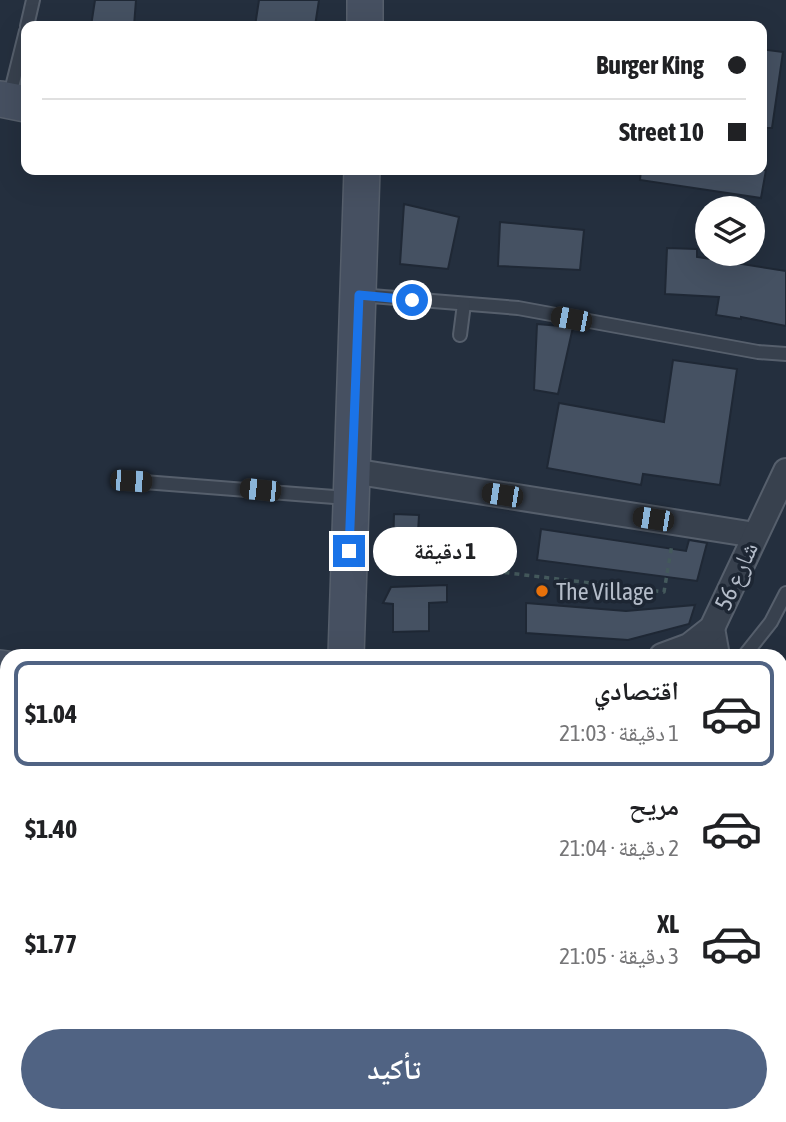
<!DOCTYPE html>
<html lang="ar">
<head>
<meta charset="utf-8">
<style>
	body { margin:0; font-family:"Asap Condensed","Noto Naskh Arabic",sans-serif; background:#f2f2f2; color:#202124; direction:rtl; height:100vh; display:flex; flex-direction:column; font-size:26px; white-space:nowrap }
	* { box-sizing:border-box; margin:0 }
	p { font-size:23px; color:#757577 }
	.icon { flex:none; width:38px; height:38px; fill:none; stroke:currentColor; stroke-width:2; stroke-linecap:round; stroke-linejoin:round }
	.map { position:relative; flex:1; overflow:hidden; direction:ltr }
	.side { position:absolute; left:0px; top:649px; width:788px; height:474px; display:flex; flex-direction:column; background:#fff; border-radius:21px 21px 0 0; box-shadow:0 7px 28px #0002; direction:rtl }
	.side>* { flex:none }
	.guide { position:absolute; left:21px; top:21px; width:746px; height:154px; border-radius:14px; box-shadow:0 7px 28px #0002; direction:rtl; display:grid; align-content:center; height:154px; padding:0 21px; background:#fff }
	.buttons { position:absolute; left:695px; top:196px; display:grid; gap:14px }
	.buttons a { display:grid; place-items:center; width:70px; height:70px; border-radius:50%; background:#fff; box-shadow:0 7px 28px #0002; font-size:35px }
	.end { position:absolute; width:32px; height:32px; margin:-16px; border:9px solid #1a73e8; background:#fff; box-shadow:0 0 0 4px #fff }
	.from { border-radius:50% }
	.bubble { position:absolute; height:49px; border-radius:24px; background:#fff; box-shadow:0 7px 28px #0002; font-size:23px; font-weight:700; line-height:49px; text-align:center; direction:rtl }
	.car { position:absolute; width:21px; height:42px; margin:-21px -10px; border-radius:9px; box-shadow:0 0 5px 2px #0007; background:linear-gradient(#222 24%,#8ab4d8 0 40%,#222 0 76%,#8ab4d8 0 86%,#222 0) }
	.guide b { display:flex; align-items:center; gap:24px; height:66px; font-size:26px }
	.guide b+b { border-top:2px solid #e0e0e0 }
	.guide i { width:18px; height:18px; background:#202124 }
	ul { padding:12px 0 0; list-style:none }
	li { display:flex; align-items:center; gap:21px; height:105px; margin:0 14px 10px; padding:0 7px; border:4px solid transparent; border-radius:14px }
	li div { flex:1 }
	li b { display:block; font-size:26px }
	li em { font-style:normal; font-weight:700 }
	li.selected { border-color:#506383 }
	li>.icon { width:63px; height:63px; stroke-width:1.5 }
	.cta { display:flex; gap:14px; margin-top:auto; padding:14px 21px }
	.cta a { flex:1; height:80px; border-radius:42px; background:#506383; color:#fff; font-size:28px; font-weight:700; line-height:80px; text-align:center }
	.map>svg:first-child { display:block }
	.green { fill:#263c3f }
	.building { fill:#455162; stroke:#1f2835; stroke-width:2 }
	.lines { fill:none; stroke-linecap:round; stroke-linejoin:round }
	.lane-casing { stroke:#565f6c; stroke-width:16 }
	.street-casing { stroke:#565f6c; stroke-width:28 }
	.secondary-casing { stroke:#565f6c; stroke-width:38 }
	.path { stroke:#44595c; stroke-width:3.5; stroke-dasharray:5 5; stroke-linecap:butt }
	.lane { stroke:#38414e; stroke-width:12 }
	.street { stroke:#38414e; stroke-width:24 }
	.secondary { stroke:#465061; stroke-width:35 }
	.route { stroke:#1a73e8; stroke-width:9 }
	.food-dot { fill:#e8710a; stroke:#1d2633; stroke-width:2.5 }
	.labels { text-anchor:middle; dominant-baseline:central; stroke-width:7; stroke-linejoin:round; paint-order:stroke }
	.street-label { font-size:24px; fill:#b4bcc9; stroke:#1d2633 }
	.poi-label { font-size:24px; fill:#b4bcc9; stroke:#1d2633; text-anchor:start }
</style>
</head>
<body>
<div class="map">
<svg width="786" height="1122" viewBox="0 0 786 1122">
	<rect width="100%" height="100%" fill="#242f3e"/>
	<!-- green -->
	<g class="green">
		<polygon points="0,899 7,902 7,943 0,949"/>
		<polygon points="0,987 7,990 7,1070 0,1070"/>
		<polygon points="56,1117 56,1116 400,1117 398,1122 58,1122"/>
	</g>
	<!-- building -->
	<g class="building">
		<polygon points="95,0 136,0 134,26 91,26"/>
		<polygon points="259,0 319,0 315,26 255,26"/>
		<polygon points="761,49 783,52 772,128 761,128"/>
		<polygon points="641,170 766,170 761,198 640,180"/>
		<polygon points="404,204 459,217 448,269 400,264"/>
		<polygon points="500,222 584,230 580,270 498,266"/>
		<polygon points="667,248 697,249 697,257 786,271 786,326 741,317 741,319 716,315 719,297 665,294"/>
		<polygon points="537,324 573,327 558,394 534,390"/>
		<polygon points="673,360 737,369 720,485 643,474 641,485 547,468 559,403 664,422"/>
		<polygon points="394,514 419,515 417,550 393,550"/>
		<polygon points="541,529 686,551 689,540 707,543 697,581 537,560"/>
		<polygon points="447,585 447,602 429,603 429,631 393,632 393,604 383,603 391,587"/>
		<polygon points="526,603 626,611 695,605 689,624 628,640 526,633"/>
	</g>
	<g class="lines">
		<!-- lane casing -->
		<g class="lane-casing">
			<g id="lane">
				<polyline points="27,26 33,0"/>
				<polyline points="9,99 26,31"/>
				<polyline points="359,295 518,308 758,352 786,354"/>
				<polyline points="460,335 464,304"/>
				<polyline points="131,481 347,498"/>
				<polyline points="744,656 771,622 786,593"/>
			</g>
		</g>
		<!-- street casing -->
		<g class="street-casing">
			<g id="street">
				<polyline points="352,471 755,535"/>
				<polyline points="712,628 717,656"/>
				<polyline points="662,656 689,646 712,628 786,471"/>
				<polyline points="780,1036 786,1037"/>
			</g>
		</g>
		<!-- secondary casing -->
		<g class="secondary-casing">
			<g id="secondary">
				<polyline points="365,26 365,0"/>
				<polyline points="0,99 26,104"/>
				<polyline points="346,656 362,170"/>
				<polyline points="0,668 7,669"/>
				<polyline points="780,857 786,861"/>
				<polyline points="433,1122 435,1116"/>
			</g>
		</g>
		<!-- path -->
		<path class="path" d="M379 556C400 571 409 573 435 564L664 592 672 544"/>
		<!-- lane -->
		<use href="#lane" class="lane"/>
		<!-- street -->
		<use href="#street" class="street"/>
		<!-- secondary -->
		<use href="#secondary" class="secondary"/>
	</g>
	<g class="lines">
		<!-- route -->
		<polyline class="route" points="349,551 359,295 412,300"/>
	</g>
	<!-- markers -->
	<circle class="food-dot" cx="542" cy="591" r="7"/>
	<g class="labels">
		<!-- street labels -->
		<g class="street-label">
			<text transform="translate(736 576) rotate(-66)">شارع 56</text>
		</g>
		<!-- poi labels -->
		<g class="poi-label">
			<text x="556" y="591">The Village</text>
		</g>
	</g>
</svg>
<div class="buttons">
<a><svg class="icon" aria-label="layers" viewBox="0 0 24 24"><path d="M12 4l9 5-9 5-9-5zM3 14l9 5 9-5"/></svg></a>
</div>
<i class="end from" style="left:412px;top:300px"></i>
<i class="end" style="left:349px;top:551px"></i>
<div class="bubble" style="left:373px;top:527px;width:144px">1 دقيقة</div>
<i class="car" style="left:571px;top:319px;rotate:281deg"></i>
<i class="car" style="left:131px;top:481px;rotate:94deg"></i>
<i class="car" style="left:260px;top:490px;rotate:276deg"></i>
<i class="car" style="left:502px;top:495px;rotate:279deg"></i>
<i class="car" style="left:653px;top:519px;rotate:279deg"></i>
<div class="guide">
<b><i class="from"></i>Burger King</b>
<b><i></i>Street 10</b>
</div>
<section class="side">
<ul>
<li class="selected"><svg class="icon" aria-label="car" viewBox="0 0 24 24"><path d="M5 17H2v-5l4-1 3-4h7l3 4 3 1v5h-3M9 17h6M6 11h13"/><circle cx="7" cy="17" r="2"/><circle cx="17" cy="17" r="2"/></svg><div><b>اقتصادي</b><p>1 دقيقة · 21:03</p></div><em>$1.04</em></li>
<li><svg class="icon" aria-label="car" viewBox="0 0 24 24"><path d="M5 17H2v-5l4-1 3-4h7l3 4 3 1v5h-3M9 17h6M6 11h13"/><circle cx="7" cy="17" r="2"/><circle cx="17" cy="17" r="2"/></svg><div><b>مريح</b><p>2 دقيقة · 21:04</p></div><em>$1.40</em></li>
<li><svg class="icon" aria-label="car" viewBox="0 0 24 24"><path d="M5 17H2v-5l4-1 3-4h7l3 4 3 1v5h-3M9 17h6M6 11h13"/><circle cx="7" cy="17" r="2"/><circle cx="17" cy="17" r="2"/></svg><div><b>XL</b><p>3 دقيقة · 21:05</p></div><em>$1.77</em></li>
</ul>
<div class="cta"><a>تأكيد</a></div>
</section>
</div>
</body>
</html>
